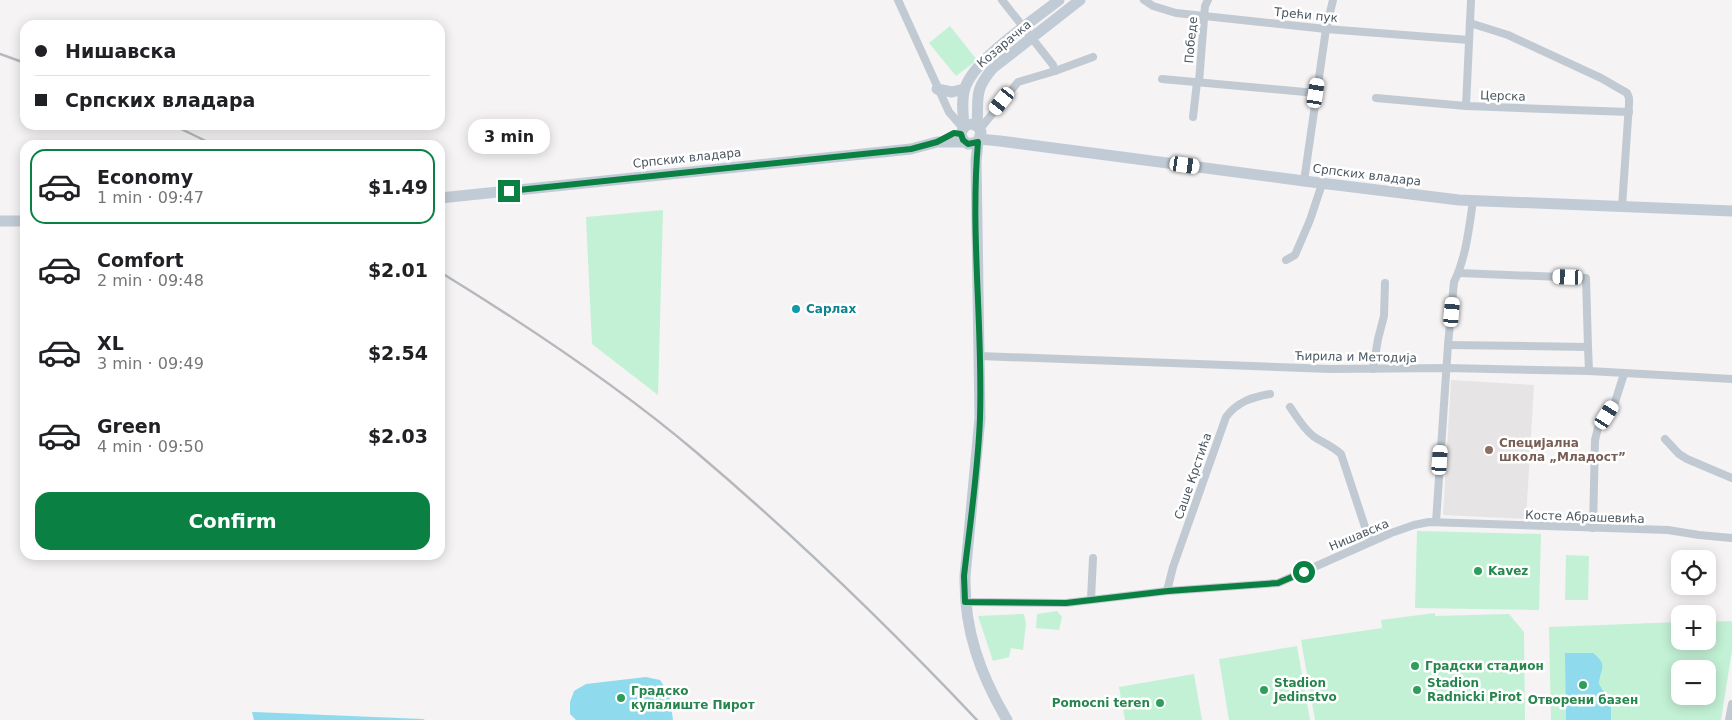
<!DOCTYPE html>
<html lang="en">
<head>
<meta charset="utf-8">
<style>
	body { margin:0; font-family:"DejaVu Sans",sans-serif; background:#f6f6f6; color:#202124; height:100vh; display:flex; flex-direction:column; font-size:19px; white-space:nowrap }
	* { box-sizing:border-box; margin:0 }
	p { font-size:16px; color:#757577 }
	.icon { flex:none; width:28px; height:28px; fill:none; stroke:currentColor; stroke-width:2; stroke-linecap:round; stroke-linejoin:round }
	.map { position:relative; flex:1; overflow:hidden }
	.drawer { position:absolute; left:20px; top:140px; width:425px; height:420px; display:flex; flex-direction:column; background:#fff; border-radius:15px; box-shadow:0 2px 12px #0003 }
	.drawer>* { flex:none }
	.top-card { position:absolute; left:20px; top:20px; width:425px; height:110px; border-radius:15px; box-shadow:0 2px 12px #0003; display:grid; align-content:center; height:110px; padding:0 15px; background:#fff }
	.fabs { position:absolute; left:1671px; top:550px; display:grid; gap:10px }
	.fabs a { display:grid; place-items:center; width:45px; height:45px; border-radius:10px; background:#fff; box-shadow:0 2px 12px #0003; font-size:25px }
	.end { position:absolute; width:22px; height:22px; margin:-11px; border:6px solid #0b8043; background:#fff; box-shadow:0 0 0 2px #fff }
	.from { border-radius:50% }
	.bubble { position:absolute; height:35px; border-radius:15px; background:#fff; box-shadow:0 2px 12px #0003; font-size:16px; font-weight:700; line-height:35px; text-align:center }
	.car { position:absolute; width:15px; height:30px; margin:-15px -8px; border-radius:6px; box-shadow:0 0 4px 1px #0007; background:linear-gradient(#fff 24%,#345 0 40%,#fff 0 76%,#345 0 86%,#fff 0) }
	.top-card b { display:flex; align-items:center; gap:18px; height:48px; font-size:19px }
	.top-card b+b { border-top:1px solid #e0e0e0 }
	.top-card i { width:12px; height:12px; background:#202124 }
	ul { padding:9px 0 0; list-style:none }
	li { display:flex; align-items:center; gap:15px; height:75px; margin:0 10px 8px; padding:0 5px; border:2px solid transparent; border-radius:15px }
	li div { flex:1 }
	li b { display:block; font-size:19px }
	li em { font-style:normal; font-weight:700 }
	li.selected { border-color:#0b8043 }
	li>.icon { width:45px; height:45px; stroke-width:1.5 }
	.button { display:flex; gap:10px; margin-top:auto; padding:10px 15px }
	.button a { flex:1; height:58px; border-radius:15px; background:#0b8043; color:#fff; font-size:20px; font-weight:700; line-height:58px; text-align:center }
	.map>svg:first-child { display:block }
	.education { fill:#e6e4e5 }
	.green { fill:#c3f1d5; fill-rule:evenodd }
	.water { fill:#90daee }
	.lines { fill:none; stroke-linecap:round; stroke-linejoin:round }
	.street { stroke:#c1cad2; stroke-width:8 }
	.secondary { stroke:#c1cbd6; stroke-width:11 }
	.rail { stroke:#b5b8bd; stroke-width:2.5 }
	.route { stroke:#0b8043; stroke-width:6 }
	.culture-dot { fill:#0f9aa8; stroke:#fff; stroke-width:2 }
	.education-dot { fill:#8d6e63; stroke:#fff; stroke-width:2 }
	.leisure-dot { fill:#2e9e5b; stroke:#fff; stroke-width:2 }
	.labels { text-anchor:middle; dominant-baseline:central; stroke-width:5; stroke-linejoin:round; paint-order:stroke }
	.street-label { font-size:12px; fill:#4a5661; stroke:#fff }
	.culture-label { font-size:12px; font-weight:bold; fill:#0d838f; stroke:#fff; text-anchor:start }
	.education-label { font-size:12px; font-weight:bold; fill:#785e54; stroke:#fff; text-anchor:start }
	.leisure-label { font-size:12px; font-weight:bold; fill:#27864d; stroke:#fff; text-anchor:start }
</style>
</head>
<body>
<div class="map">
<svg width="1732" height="720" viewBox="0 0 1732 720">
	<rect width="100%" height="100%" fill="#f5f3f3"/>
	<!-- education -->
	<polygon class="education" points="1451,380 1534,385 1526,519 1443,515"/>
	<!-- green -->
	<g class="green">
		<polygon points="950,26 977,60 956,76 929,43"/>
		<polygon points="663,210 658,395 592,344 586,217"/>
		<polygon points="1417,531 1541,534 1539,610 1415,608"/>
		<polygon points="1566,555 1589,556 1588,600 1565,600"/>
		<polygon points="1057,611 1062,617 1059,630 1036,628 1037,614"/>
		<polygon points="1435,613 1435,616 1509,614 1524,632 1525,720 1315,720 1301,640 1382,628 1381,620"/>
		<polygon points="1024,614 1026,624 1023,650 1011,648 1009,657 993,661 978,616"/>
		<path d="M1730 621 1732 622V650L1721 720H1551L1549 627 1680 622V641H1708V622ZM1680 669H1708V696H1680Z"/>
		<polygon points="1297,646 1310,720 1229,720 1219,659"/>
		<polygon points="1194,674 1202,720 1125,720 1119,687"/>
	</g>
	<!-- water -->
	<g class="water">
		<path d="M1565 653H1593C1609 666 1600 668 1599 684L1611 704V720H1566Z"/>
		<polygon points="646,677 660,680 669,694 673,720 576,720 570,714 570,702 574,691 586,684"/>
		<polygon points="252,712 423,719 425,720 254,720"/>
	</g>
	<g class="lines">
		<!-- street -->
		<g class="street">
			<polyline points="898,0 949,112 963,128"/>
			<polyline points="1002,0 1053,65 1055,71"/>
			<polyline points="1144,0 1153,6 1176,13 1326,29 1469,40"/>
			<polyline points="1470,23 1508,35 1601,78 1627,93 1629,98 1629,104 1622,207"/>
			<polyline points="1162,79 1316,93"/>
			<polyline points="1199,82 1205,6 1208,0"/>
			<polyline points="1376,98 1466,106 1629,112"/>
			<polyline points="1466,106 1471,0"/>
			<polyline points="1193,117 1197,82"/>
			<polyline points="980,129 1018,82 1055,71 1093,57"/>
			<polyline points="1304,181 1326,29 1333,0"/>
			<polyline points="1286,260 1295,255 1310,220 1322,184"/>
			<polyline points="1459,273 1586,278 1588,347"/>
			<polyline points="1448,345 1588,347 1589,371"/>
			<polyline points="980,356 1330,369 1447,368 1589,371 1732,379"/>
			<polyline points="1373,369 1378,339 1384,316 1385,283"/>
			<path d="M1290 407C1297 417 1303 428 1313 436 1323 443 1331 445 1341 454L1370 542"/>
			<polyline points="1665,439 1679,454 1687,459 1732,478"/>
			<path d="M1436 522 1448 345 1454 282C1466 258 1469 228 1473 201"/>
			<polyline points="1593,528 1595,440 1598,428 1615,402 1624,374"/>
			<path d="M1167 591 1173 567 1226 417C1237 402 1252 397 1270 394"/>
			<polyline points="1091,599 1093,558"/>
			<polyline points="965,602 1066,603 1167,591 1278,583 1391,533 1414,525 1429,522 1668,530 1699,535 1732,538"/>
			<polyline points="1729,720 1732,704"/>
		</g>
		<!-- secondary -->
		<g class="secondary">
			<polyline points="937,89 952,92 964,89"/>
			<path d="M964 126C963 114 961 100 965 88 974 59 1034 20 1059 0"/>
			<path d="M977 126C979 98 973 91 993 68L1080 0"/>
			<polyline points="979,139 1000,141 1304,181 1459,200 1732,211"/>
			<path d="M978 142 968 144 963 140 961 134C964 122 976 121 981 132L978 142 976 161 980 418 965 576C964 630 980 674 1007 720"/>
			<polyline points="440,198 911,149 937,142 965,142"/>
			<polyline points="0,221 25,221"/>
		</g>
		<!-- rail -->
		<g class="rail">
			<polyline points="0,54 25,63"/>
			<polyline points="173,125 214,145"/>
			<path d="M440 272C528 326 617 385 696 452 795 536 888 626 977 720"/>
		</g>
	</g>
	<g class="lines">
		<!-- route -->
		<path class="route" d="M509 191 911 149 937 142 954 133 961 134 963 140 968 144 978 142C970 233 983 326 980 418 978 471 970 524 964 576L965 602 1066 603 1168 591 1278 583 1304 572"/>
	</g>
	<!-- markers -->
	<circle class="culture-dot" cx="796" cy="309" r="5"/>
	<circle class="education-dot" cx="1489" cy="450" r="5"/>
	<g class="leisure-dot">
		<circle cx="1478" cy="571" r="5"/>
		<circle cx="1415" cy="666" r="5"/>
		<circle cx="1583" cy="685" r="5"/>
		<circle cx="1264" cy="690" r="5"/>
		<circle cx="1417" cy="690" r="5"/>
		<circle cx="621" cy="698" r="5"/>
		<circle cx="1160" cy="703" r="5"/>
	</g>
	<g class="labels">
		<!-- street labels -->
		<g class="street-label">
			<text transform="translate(1306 15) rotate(6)">Трећи пук</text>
			<text transform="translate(1191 40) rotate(-85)">Победе</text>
			<text transform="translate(1004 44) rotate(-40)">Козарачка</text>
			<text transform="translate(1503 96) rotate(2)">Церска</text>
			<text transform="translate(687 158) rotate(-6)">Српских владара</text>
			<text transform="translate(1367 175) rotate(7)">Српских владара</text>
			<text transform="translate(1356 357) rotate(1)">Ћирила и Методија</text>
			<text transform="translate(1193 476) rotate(-71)">Саше Крстића</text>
			<text transform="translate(1585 517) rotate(2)">Косте Абрашевића</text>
			<text transform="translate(1359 535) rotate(-23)">Нишавска</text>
		</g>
		<!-- culture labels -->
		<g class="culture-label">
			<text x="806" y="309">Сарлах</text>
		</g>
		<!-- education labels -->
		<g class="education-label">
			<text x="1499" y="443">Специјална<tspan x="1499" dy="14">школа „Младост”</tspan></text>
		</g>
		<!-- leisure labels -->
		<g class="leisure-label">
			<text x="1488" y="571">Kavez</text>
			<text x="1425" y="666">Градски стадион</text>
			<text x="1274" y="683">Stadion<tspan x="1274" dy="14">Jedinstvo</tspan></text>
			<text x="1427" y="683">Stadion<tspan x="1427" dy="14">Radnicki Pirot</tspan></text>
			<text x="631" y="691">Градско<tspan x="631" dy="14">купалиште Пирот</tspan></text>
			<text x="1583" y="700" text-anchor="middle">Отворени базен</text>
			<text x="1150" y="703" text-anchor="end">Pomocni teren</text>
		</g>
	</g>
</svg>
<div class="fabs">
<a><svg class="icon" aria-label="locate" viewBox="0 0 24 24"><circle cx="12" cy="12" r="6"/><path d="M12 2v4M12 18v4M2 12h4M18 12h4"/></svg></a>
<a>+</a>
<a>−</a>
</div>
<i class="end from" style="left:1304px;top:572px"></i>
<i class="end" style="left:509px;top:191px"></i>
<div class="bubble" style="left:468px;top:119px;width:82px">3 min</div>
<i class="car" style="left:1316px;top:93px;rotate:9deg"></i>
<i class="car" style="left:1002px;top:101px;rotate:218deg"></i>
<i class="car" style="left:1185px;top:165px;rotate:98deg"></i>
<i class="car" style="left:1568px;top:277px;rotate:272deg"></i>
<i class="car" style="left:1452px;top:312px;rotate:5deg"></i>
<i class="car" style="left:1607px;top:415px;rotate:32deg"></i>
<i class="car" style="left:1440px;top:460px;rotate:4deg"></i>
<div class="top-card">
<b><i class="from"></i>Нишавска</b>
<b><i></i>Српских владара</b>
</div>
<section class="drawer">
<ul>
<li class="selected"><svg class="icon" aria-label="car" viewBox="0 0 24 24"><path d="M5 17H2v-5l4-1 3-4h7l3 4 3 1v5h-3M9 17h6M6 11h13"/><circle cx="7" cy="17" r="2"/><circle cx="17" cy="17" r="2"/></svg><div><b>Economy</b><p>1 min · 09:47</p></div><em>$1.49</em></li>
<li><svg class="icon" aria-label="car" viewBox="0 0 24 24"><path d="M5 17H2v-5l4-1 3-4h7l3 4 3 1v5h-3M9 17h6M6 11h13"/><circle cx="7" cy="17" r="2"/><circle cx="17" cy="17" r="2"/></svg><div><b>Comfort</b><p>2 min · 09:48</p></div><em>$2.01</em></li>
<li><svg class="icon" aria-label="car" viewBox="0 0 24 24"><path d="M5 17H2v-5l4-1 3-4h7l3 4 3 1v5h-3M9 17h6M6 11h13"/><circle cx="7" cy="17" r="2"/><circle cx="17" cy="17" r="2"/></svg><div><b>XL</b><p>3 min · 09:49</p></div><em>$2.54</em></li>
<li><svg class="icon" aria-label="car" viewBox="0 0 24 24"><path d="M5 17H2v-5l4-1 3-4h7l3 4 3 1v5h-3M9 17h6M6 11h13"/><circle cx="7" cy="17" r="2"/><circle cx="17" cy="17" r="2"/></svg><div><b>Green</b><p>4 min · 09:50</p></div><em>$2.03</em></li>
</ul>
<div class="button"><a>Confirm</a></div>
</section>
</div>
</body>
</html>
